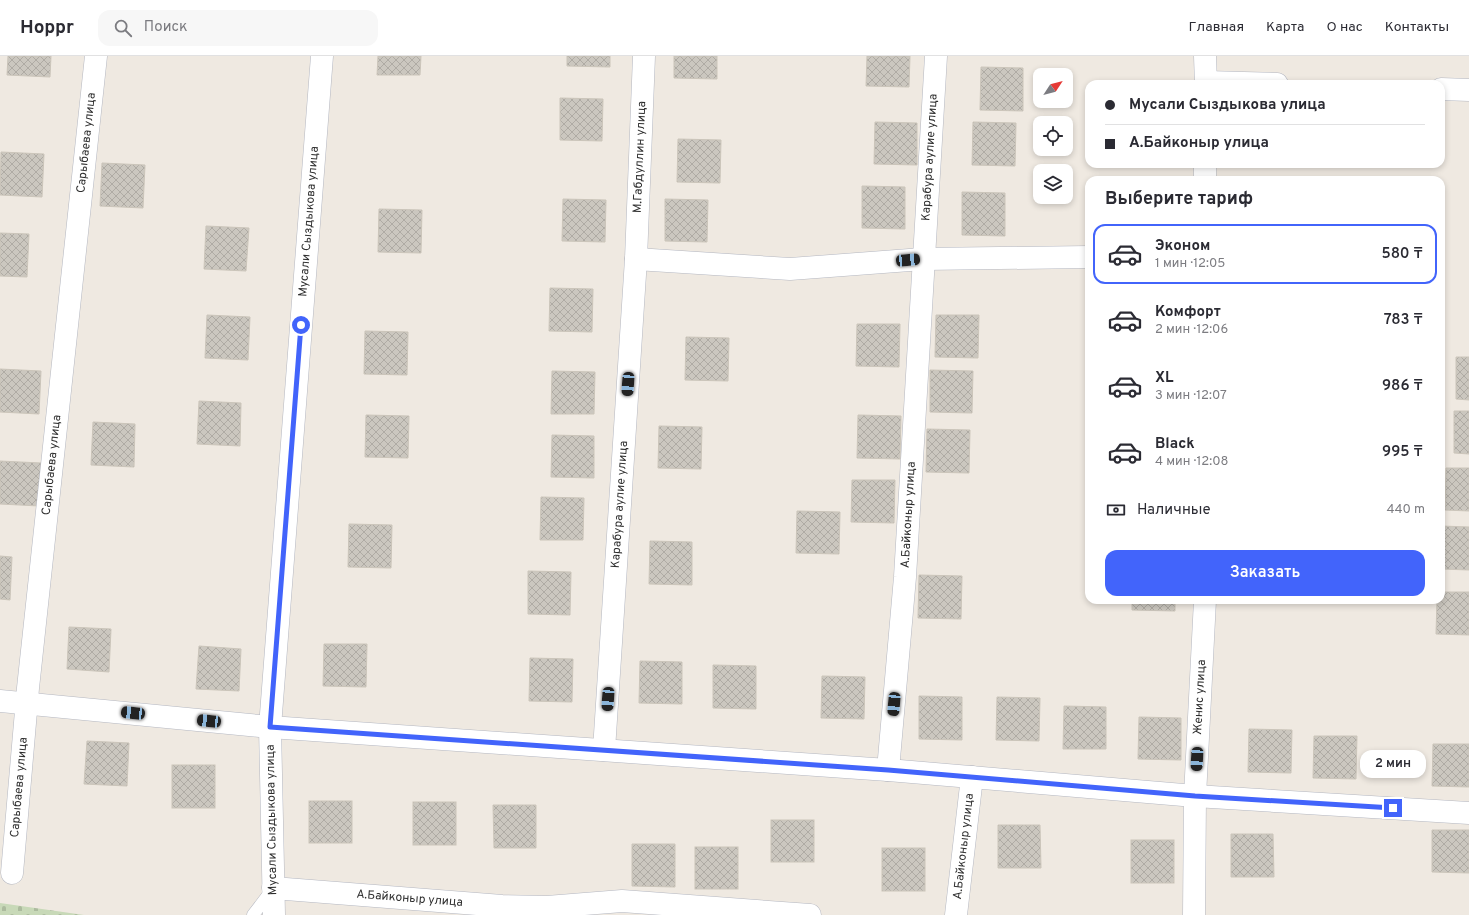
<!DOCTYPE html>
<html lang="ru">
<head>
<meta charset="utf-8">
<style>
	body { margin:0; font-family:Overpass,sans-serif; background:#f7f7f7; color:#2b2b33; height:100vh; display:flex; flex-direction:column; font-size:15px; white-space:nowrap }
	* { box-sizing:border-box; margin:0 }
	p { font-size:13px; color:#7c7c81 }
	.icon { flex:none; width:22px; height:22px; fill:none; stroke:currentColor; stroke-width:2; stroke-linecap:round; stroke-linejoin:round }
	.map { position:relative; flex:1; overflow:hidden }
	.sheet { position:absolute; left:1085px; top:120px; width:360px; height:428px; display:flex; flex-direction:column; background:#fff; border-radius:12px; box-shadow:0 2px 6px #0003 }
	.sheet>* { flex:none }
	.top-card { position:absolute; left:1085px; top:24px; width:360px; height:88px; border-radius:12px; box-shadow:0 2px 6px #0003; display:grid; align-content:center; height:88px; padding:0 20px; background:#fff }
	.needle { width:26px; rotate:54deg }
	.controls { position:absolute; left:1033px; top:12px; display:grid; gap:8px }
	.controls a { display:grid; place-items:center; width:40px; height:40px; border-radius:8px; background:#fff; box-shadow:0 2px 6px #0003; font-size:20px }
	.end { position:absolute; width:18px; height:18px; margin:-9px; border:5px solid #4264fb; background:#fff; box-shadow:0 0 0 2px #fff }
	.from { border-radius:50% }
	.bubble { position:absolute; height:28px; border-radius:12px; background:#fff; box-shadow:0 2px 6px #0003; font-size:13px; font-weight:600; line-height:28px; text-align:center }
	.car { position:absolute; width:12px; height:24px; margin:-12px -6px; border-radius:5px; box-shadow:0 0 3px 1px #0007; background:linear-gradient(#222 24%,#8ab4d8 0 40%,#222 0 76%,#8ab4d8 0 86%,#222 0) }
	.top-card b { display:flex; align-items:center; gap:14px; height:38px; font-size:15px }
	.top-card b+b { border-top:1px solid #e1e1e2 }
	.top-card i { width:10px; height:10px; background:#2b2b33 }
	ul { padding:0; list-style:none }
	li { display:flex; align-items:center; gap:12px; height:60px; margin:0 8px 6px; padding:0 12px; border:2px solid transparent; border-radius:12px }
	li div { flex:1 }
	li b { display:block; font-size:15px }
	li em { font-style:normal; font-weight:600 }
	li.active { border-color:#4264fb }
	li>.icon { width:36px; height:36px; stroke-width:1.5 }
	h2 { padding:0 20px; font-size:18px; line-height:48px }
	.pay { display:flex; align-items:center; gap:10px; height:44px; padding:0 20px; font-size:15px }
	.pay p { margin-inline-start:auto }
	.cta { display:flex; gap:8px; margin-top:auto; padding:8px 20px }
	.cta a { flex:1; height:46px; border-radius:12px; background:#4264fb; color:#fff; font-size:16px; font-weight:600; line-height:46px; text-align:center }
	header { display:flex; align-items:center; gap:24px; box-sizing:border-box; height:56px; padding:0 20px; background:#fff; border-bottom:1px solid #e1e1e2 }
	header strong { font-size:19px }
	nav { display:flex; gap:22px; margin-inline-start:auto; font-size:14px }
	.search { width:280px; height:36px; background:#f7f7f7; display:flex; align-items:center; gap:10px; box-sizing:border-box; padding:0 14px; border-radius:12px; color:#7c7c81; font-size:15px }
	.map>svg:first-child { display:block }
	.cemetery { fill:url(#cemetery-stones) }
	.building { fill:url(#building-cross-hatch); stroke:#cbc5ba }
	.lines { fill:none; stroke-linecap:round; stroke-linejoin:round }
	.service-casing { stroke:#b4b7c1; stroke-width:13 }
	.minor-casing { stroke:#b4b7c1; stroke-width:23 }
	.service { stroke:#fff; stroke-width:12 }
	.minor { stroke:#fff; stroke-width:22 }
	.route { stroke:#4264fb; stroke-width:5 }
	.labels { text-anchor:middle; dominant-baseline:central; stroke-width:3; stroke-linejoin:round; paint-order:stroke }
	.street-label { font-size:12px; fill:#2e2e2e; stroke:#fff }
</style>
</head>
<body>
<header>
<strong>Hoppr</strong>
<div class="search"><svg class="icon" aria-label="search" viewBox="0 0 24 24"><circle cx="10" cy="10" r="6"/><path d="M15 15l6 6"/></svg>Поиск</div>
<nav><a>Главная</a><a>Карта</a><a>О нас</a><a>Контакты</a></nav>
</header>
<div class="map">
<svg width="1469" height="859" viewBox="0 0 1469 859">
	<defs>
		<pattern id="cemetery-stones" width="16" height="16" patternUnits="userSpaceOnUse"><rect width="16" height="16" fill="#c8d9b8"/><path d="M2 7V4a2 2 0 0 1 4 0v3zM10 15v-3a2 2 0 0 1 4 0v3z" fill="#acbb9e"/></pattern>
		<pattern id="building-cross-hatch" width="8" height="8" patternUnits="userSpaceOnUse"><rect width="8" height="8" fill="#cbc7bf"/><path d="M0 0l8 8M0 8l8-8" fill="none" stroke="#afaba4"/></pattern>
	</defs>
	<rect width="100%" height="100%" fill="#efe9e1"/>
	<!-- cemetery -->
	<polygon class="cemetery" points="0,847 84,859 0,859"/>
	<!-- building -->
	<g class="building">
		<polygon points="8,0 51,0 50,21 7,19"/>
		<polygon points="378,0 421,0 420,19 377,19"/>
		<polygon points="567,0 610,0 610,11 567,10"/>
		<polygon points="674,0 717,0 717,23 674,22"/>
		<polygon points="867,0 910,0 909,31 866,30"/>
		<polygon points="981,11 1023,12 1023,55 980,54"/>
		<polygon points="560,42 603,43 602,85 560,84"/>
		<polygon points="875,66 917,67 917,109 874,108"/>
		<polygon points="973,66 1016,67 1015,110 972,109"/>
		<polygon points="678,83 721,84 720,127 677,126"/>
		<polygon points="1,96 44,98 42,141 0,139"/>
		<polygon points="102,107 145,109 143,152 100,150"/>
		<polygon points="1118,122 1161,123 1161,124 1118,124"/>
		<polygon points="862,130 905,131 905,173 862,172"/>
		<polygon points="962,136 1005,137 1005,180 962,179"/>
		<polygon points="563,143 606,144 605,186 562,185"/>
		<polygon points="665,143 708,144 707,186 665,185"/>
		<polygon points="379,153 422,154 421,197 378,196"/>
		<polygon points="206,170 249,172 246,215 204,213"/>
		<polygon points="0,177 29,178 27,221 0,220"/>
		<polygon points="550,232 593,233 592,276 549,275"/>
		<polygon points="207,259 250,261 248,304 205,302"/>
		<polygon points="936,259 979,259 978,302 935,301"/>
		<polygon points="857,268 900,268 899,311 856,310"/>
		<polygon points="365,275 408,276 407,319 364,318"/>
		<polygon points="686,281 729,282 728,325 685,324"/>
		<polygon points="1456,301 1469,301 1469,344 1456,343"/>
		<polygon points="0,313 41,315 39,358 0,356"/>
		<polygon points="930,314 973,315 972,357 930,356"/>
		<polygon points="552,315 595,316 594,358 551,358"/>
		<polygon points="199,345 241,347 240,390 197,388"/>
		<polygon points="1454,355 1469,355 1469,398 1454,397"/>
		<polygon points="366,359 409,360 408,402 365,401"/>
		<polygon points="858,359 901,360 900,403 857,402"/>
		<polygon points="93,366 135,368 134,411 91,409"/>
		<polygon points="659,370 702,371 701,413 658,412"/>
		<polygon points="927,373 970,374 969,417 926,416"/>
		<polygon points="552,379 594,380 594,422 551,421"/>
		<polygon points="0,405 41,407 39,450 0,448"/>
		<polygon points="1446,412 1469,412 1469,455 1445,454"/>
		<polygon points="852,424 895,424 894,467 851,466"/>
		<polygon points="541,441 584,442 583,484 540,484"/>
		<polygon points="797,455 840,456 839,498 796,497"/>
		<polygon points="349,468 392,469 391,512 348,511"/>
		<polygon points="1441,470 1469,471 1469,514 1441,513"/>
		<polygon points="650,485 692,486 692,529 649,528"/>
		<polygon points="0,500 12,501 10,544 0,543"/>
		<polygon points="528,515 571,516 570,559 528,558"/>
		<polygon points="919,519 962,520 961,563 918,562"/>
		<polygon points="1441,536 1469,536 1469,579 1436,578 1437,544 1441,544"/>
		<polygon points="1132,544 1175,544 1175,555 1132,554"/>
		<polygon points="69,571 111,573 109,616 67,613"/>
		<polygon points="324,588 367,588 366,631 323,630"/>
		<polygon points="199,590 241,593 239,635 196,633"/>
		<polygon points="530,602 573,603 572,646 529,645"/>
		<polygon points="640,605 682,606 682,648 639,647"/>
		<polygon points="713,609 756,610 756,653 713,652"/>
		<polygon points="822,620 865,621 864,663 821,662"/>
		<polygon points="919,640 962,641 962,684 919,683"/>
		<polygon points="997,641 1040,642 1039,685 996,684"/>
		<polygon points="1064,650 1106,651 1106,693 1063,693"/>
		<polygon points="1139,661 1181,662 1181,704 1138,703"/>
		<polygon points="1249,673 1292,674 1291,717 1248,716"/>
		<polygon points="1314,680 1357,680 1356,723 1313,722"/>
		<polygon points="87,685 129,687 127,730 84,728"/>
		<polygon points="1433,688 1469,688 1469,731 1432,730"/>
		<rect x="172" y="709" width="43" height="43"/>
		<rect x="309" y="745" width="43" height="42"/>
		<rect x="413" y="746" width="43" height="43"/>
		<polygon points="493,749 536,749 536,792 494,792"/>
		<rect x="771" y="764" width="43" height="42"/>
		<polygon points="998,769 1040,769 1041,812 998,812"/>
		<polygon points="1432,774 1469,774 1469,817 1432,816"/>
		<polygon points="1231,778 1273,778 1274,821 1231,821"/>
		<rect x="1131" y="784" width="43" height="43"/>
		<polygon points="632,788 675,788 675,831 632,830"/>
		<rect x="695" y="791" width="43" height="42"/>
		<rect x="882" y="792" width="43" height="43"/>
	</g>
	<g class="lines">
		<!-- service casing -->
		<g class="service-casing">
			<polyline id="service" points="253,859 272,834"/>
		</g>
		<!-- minor casing -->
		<g class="minor-casing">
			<g id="minor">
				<polyline points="1205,0 1206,28"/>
				<polyline points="1206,26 1277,28"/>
				<polyline points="1441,33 1469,34"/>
				<polyline points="1205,124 1205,108"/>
				<polyline points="636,203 790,213 923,203 1089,201"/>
				<polyline points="0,645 270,671 888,714 1195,740 1469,757"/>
				<path id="s1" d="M604 694 636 203 644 0"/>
				<path id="s2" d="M888 714 905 521 936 0"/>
				<path id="s3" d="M12 817 28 632 96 0"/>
				<path id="s4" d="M273 832 502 850 547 851 622 845 810 859"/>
				<path id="s5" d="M274 859 270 671 322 0"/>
				<path id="s6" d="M956 859 972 721"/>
				<path id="s7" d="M1194 859 1195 740 1205 544"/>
			</g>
		</g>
		<!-- service -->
		<use href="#service" class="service"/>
		<!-- minor -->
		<use href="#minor" class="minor"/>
	</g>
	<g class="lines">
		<!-- route -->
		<polyline class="route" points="301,269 270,671 888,714 1195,740 1393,752"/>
	</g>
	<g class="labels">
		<!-- street labels -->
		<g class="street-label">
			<text stroke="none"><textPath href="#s3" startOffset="734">Сарыбаева улица</textPath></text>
			<text stroke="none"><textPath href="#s1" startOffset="594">М.Габдуллин улица</textPath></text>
			<text stroke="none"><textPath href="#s2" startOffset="614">Карабура аулие улица</textPath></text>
			<text stroke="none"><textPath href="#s5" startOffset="695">Мусали Сыздыкова улица</textPath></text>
			<text stroke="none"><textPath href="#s3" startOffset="410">Сарыбаева улица</textPath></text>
			<text stroke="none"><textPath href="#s1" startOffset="246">Карабура аулие улица</textPath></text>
			<text stroke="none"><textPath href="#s2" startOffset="256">А.Байконыр улица</textPath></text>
			<text stroke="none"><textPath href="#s7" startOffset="218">Женис улица</textPath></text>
			<text stroke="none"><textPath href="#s3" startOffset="86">Сарыбаева улица</textPath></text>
			<text transform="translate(272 764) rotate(-91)">Мусали Сыздыкова улица</text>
			<text stroke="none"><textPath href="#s6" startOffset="69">А.Байконыр улица</textPath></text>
			<text stroke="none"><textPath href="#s4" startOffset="137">А.Байконыр улица</textPath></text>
		</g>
	</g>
</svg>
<div class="controls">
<a><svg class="needle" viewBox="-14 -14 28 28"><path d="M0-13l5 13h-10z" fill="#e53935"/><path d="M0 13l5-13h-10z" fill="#7c7c81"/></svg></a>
<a><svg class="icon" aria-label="locate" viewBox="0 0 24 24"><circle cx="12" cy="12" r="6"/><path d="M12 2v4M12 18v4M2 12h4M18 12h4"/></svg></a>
<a><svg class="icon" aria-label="layers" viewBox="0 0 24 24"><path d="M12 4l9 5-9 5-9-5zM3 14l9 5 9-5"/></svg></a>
</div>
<i class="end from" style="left:301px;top:269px"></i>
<i class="end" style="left:1393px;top:752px"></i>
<div class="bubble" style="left:1360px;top:694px;width:66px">2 мин</div>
<i class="car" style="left:908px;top:204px;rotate:85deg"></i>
<i class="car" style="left:628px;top:328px;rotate:184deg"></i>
<i class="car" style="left:608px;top:643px;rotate:184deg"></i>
<i class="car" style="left:894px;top:648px;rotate:185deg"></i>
<i class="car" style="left:133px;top:657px;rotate:276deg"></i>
<i class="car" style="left:209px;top:665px;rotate:276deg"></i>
<i class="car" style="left:1197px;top:703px;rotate:183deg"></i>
<div class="top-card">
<b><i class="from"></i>Мусали Сыздыкова улица</b>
<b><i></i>А.Байконыр улица</b>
</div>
<section class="sheet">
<h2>Выберите тариф</h2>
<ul>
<li class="active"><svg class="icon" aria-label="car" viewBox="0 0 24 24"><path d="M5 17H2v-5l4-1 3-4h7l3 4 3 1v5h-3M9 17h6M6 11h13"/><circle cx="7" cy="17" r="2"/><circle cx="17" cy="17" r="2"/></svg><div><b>Эконом</b><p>1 мин · 12:05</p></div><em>580 ₸</em></li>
<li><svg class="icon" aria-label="car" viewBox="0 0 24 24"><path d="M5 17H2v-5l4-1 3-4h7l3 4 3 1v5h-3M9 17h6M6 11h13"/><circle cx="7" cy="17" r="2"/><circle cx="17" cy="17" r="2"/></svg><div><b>Комфорт</b><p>2 мин · 12:06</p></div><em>783 ₸</em></li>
<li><svg class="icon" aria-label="car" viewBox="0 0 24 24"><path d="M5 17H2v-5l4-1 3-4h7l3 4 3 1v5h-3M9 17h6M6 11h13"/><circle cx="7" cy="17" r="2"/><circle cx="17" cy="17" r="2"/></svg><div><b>XL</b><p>3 мин · 12:07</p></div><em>986 ₸</em></li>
<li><svg class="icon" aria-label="car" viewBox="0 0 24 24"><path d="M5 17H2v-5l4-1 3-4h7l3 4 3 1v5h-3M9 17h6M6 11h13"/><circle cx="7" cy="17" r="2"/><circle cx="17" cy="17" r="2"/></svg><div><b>Black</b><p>4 мин · 12:08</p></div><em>995 ₸</em></li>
</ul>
<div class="pay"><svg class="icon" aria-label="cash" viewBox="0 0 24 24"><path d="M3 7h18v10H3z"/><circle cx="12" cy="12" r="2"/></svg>Наличные<p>440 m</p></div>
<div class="cta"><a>Заказать</a></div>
</section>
</div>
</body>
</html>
